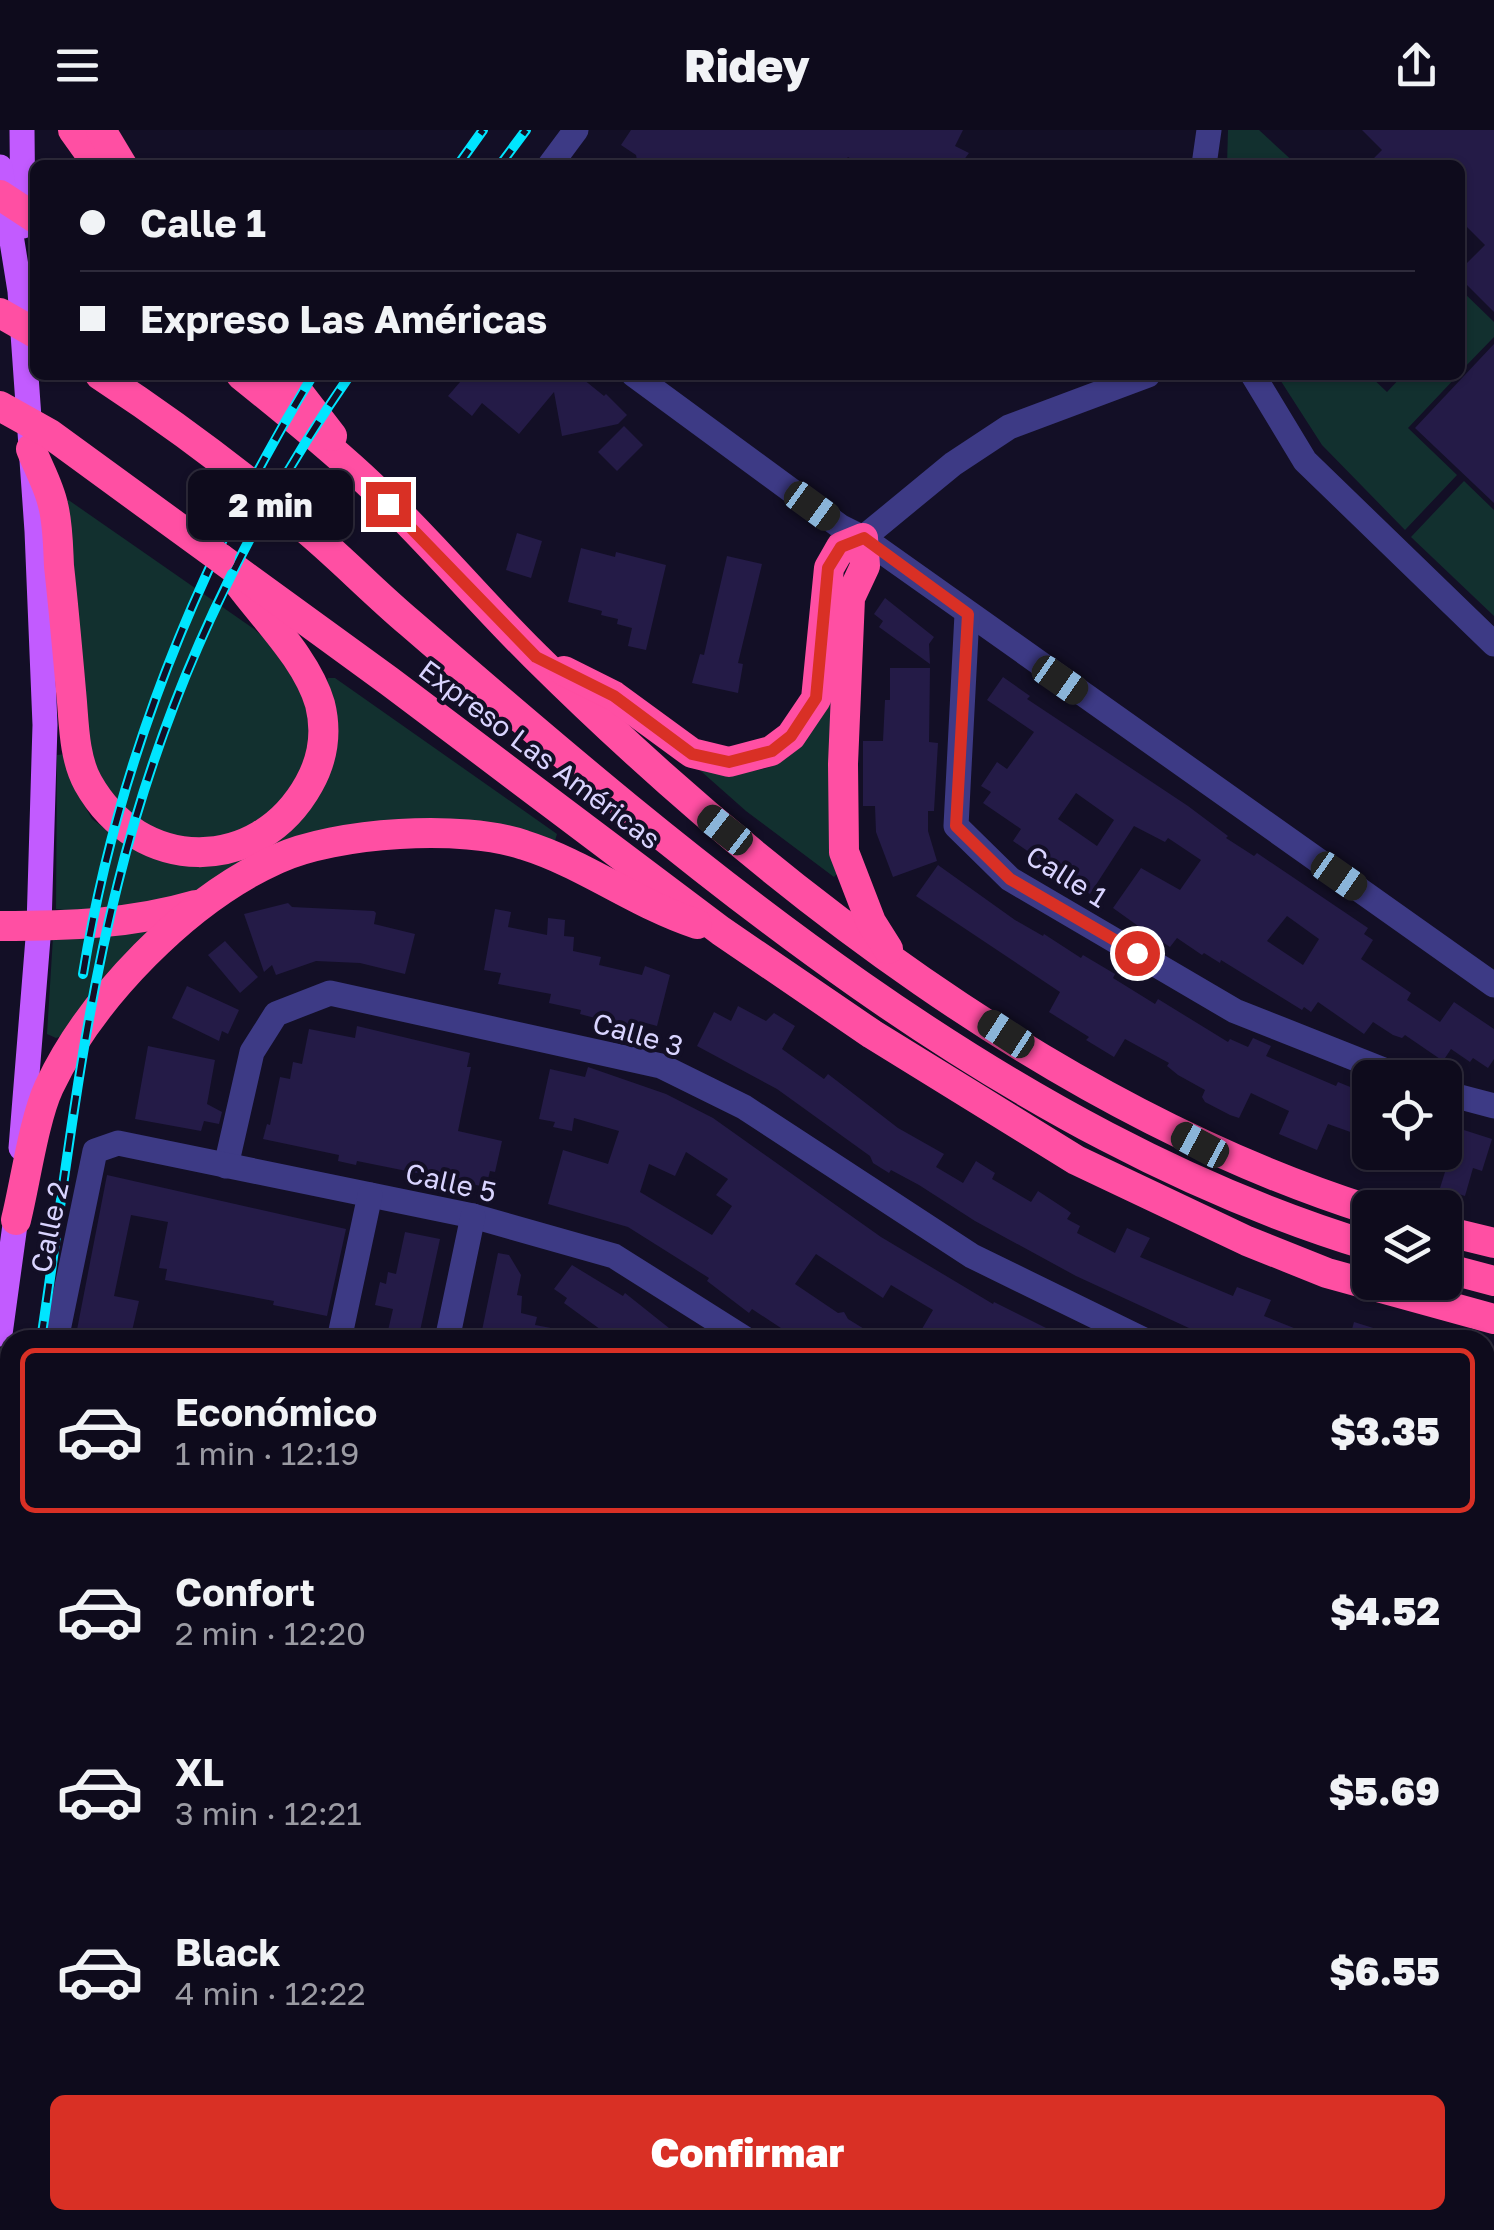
<!DOCTYPE html>
<html lang="es">
<head>
<meta charset="utf-8">
<style>
	body { margin:0; font-family:"Golos Text",sans-serif; background:#171425; color:#f1f3f6; height:100vh; display:flex; flex-direction:column; font-size:38px; white-space:nowrap }
	* { box-sizing:border-box; margin:0 }
	p { font-size:32px; color:#9b9ba3 }
	.icon { flex:none; width:55px; height:55px; fill:none; stroke:currentColor; stroke-width:2; stroke-linecap:round; stroke-linejoin:round }
	.map { position:relative; flex:1; overflow:hidden }
	.side { position:absolute; left:0px; top:1200px; width:1495px; height:900px; display:flex; flex-direction:column; background:#0e0b1c; border-radius:30px 30px 0 0; box-shadow:0 2px 8px #0004,0 0 0 2px #2e2b3b }
	.side>* { flex:none }
	.hud { position:absolute; left:30px; top:30px; width:1435px; height:220px; border-radius:15px; box-shadow:0 2px 8px #0004,0 0 0 2px #2e2b3b; display:grid; align-content:center; height:220px; padding:0 50px; background:#0e0b1c }
	.buttons { position:absolute; left:1352px; top:930px; display:grid; gap:20px }
	.buttons a { display:grid; place-items:center; width:110px; height:110px; border-radius:15px; background:#0e0b1c; box-shadow:0 2px 8px #0004,0 0 0 2px #2e2b3b; font-size:50px }
	.end { position:absolute; width:45px; height:45px; margin:-22px; border:12px solid #d93025; background:#fff; box-shadow:0 0 0 5px #fff }
	.from { border-radius:50% }
	.bubble { position:absolute; height:70px; border-radius:15px; background:#0e0b1c; box-shadow:0 2px 8px #0004,0 0 0 2px #2e2b3b; font-size:32px; font-weight:800; line-height:70px; text-align:center }
	.car { position:absolute; width:30px; height:60px; margin:-30px -15px; border-radius:12px; box-shadow:0 0 8px 2px #0007; background:linear-gradient(#222 24%,#8ab4d8 0 40%,#222 0 76%,#8ab4d8 0 86%,#222 0) }
	.hud b { display:flex; align-items:center; gap:35px; height:95px; font-size:38px }
	.hud b+b { border-top:2px solid #2e2b3b }
	.hud i { width:25px; height:25px; background:#f1f3f6 }
	ul { padding:18px 0 0; list-style:none }
	li { display:flex; align-items:center; gap:30px; height:165px; margin:0 20px 15px; padding:0 30px; border:5px solid transparent; border-radius:15px }
	li div { flex:1 }
	li b { display:block; font-size:38px }
	li em { font-style:normal; font-weight:800 }
	li.selected { border-color:#d93025 }
	li>.icon { width:90px; height:90px; stroke-width:1.5 }
	.primary-button { display:flex; gap:20px; margin-top:auto; padding:20px 50px }
	.primary-button a { flex:1; height:115px; border-radius:15px; background:#d93025; color:#fff; font-size:40px; font-weight:800; line-height:115px; text-align:center }
	header { display:flex; justify-content:space-between; align-items:center; height:130px; padding:0 50px; background:#0e0b1c; font-size:45px; font-weight:800 }
	.map>svg:first-child { display:block }
	.green { fill:#12302f }
	.lines { fill:none; stroke-linecap:round; stroke-linejoin:round }
	.stream { stroke:#0c2248; stroke-width:6 }
	.building { fill:#241b47; fill-rule:evenodd }
	.minor { stroke:#3d3a85; stroke-width:25 }
	.major { stroke:#c25bff; stroke-width:25 }
	.highway { stroke:#ff4fa3; stroke-width:30 }
	.rail-casing { stroke:#00e5ff; stroke-width:10 }
	.rail { stroke:#130f26; stroke-width:6; stroke-dasharray:19; stroke-linecap:butt }
	.highway-bridge { stroke:#ff4fa3; stroke-width:30 }
	.route { stroke:#d93025; stroke-width:12 }
	.labels { text-anchor:middle; dominant-baseline:central; stroke-width:8; stroke-linejoin:round; paint-order:stroke }
	.street-label { font-size:28px; fill:#d9d4ff; stroke:#130f26 }
</style>
</head>
<body>
<header><svg class="icon" aria-label="menu" viewBox="0 0 24 24"><path d="M4 6h16M4 12h16M4 18h16"/></svg>Ridey<svg class="icon" aria-label="share" viewBox="0 0 24 24"><path d="M12 15V3M7 8l5-5 5 5M5 13v7h14v-7"/></svg></header>
<div class="map">
<svg width="1494" height="2100" viewBox="0 0 1494 2100">
	<rect width="100%" height="100%" fill="#130f26"/>
	<!-- green -->
	<g class="green">
		<polygon points="1228,0 1259,0 1297,35 1227,35"/>
		<polygon points="1460,159 1494,192 1494,207 1460,242"/>
		<polygon points="1277,245 1369,245 1387,262 1403,245 1458,245 1408,298 1457,345 1405,400 1322,315"/>
		<polygon points="1464,351 1494,380 1494,486 1411,407"/>
		<polygon points="67,369 254,499 275,518 306,566 310,614 302,638 273,683 226,707 182,712 130,690 92,641"/>
		<polygon points="328,548 335,548 557,704 554,714 398,690 202,763 100,784 56,779 57,625 66,624 78,664 92,689 119,709 159,726 295,695"/>
		<path d="M830 561 837 744 834 747 746 681 694 635C773 655 801 631 830 561Z"/>
		<polygon points="148,799 152,802 62,906 56,908 47,904 53,807 97,808"/>
		<polygon points="1485,1537 1494,1539 1494,1963 1485,1959"/>
	</g>
	<g class="lines">
		<!-- stream -->
		<polyline class="stream" points="0,1989 10,1989"/>
	</g>
	<!-- building -->
	<g class="building">
		<polygon points="631,0 963,0 955,16 969,23 960,35 859,35 848,27 842,35 638,35 636,25 621,15"/>
		<polygon points="1362,0 1494,0 1494,182 1460,148 1460,140 1485,115 1460,90 1460,35 1367,35 1382,20"/>
		<polygon points="1494,214 1494,373 1415,298"/>
		<polygon points="466,245 578,245 604,266 606,264 627,285 618,294 562,306 554,262 519,304 482,273 472,286 448,266"/>
		<polygon points="624,296 643,315 617,341 598,322"/>
		<polygon points="517,403 542,411 531,448 506,440"/>
		<polygon points="581,418 615,427 616,422 666,435 646,520 628,516 632,498 617,494 618,489 601,485 602,481 568,472"/>
		<polygon points="727,426 762,434 738,533 743,534 738,563 692,553 700,524 704,525"/>
		<polygon points="885,468 934,507 929,514 930,534 879,497 883,491 874,484"/>
		<polygon points="890,538 930,538 929,612 938,613 934,681 928,681 928,701 937,731 893,747 876,702 875,676 863,676 863,611 883,611 885,570 890,570"/>
		<path d="M1003 547 1030 566 1027 569 1188 676 1228 706 1226 708 1254 726 1257 723 1368 798 1364 804 1373 810 1361 829 1411 863 1407 870 1440 892 1454 872 1494 899V929L1488 938 1473 928 1470 932 1451 919 1443 931 1405 905 1402 908 1393 905 1373 892 1364 904 1318 872 1311 882 1304 877 1302 880 1221 830 1220 833 1204 823 1202 825 1177 808 1170 817 1141 798 1113 778 1141 738 1180 760 1201 730 1168 708 1165 712 1134 696 1090 764 1087 762 1084 765 1036 733 1039 729 1013 711 1021 699 983 673 991 662 981 656 997 632 1007 639 1034 602 987 570ZM1076 663 1114 690 1097 716 1058 689ZM1287 786 1319 809 1303 835 1267 811Z"/>
		<polygon points="938,735 1015,790 1043,806 1044,804 1081,828 1083,825 1115,844 1113,848 1155,874 1158,869 1228,912 1230,909 1248,917 1253,908 1271,916 1266,926 1336,956 1338,952 1370,965 1370,1009 1328,994 1317,1020 1279,1004 1289,981 1251,963 1239,988 1230,985 1205,972 1202,967 1205,960 1178,945 1167,936 1169,933 1125,909 1114,927 1086,910 1089,907 1049,882 1060,862 916,766"/>
		<polygon points="288,773 292,777 374,781 376,783 374,794 415,804 405,844 360,833 316,831 276,845 272,835 264,842 244,784"/>
		<polygon points="495,779 511,782 508,797 547,805 548,788 565,790 564,806 574,807 573,821 601,827 599,835 642,845 645,836 670,845 657,896 646,893 645,896 631,895 596,885 595,888 580,884 581,880 549,873 551,864 498,854 501,843 484,840"/>
		<polygon points="225,811 258,847 240,863 208,825"/>
		<polygon points="187,856 239,880 228,904 222,901 219,911 172,888"/>
		<polygon points="738,876 766,891 774,883 795,896 782,919 824,949 828,944 898,998 944,1024 936,1037 963,1053 976,1031 995,1043 992,1049 1031,1072 1038,1061 1067,1080 1071,1083 1067,1089 1080,1096 1077,1103 1115,1123 1127,1098 1150,1108 1140,1127 1233,1166 1237,1157 1271,1170 1264,1186 1324,1210 1215,1210 1076,1146 975,1091 919,1055 891,1040 889,1043 873,1033 870,1026 777,959 697,916 714,882 731,891"/>
		<polygon points="357,896 470,923 467,937 471,937 458,1001 502,1011 495,1042 490,1041 486,1057 357,1031 356,1035 338,1031 339,1025 263,1009 267,994 270,995 280,947 290,949 293,932 302,934 309,899 355,908"/>
		<polygon points="148,916 215,930 207,974 222,982 219,994 204,991 201,1001 135,989"/>
		<path d="M588 937 666 964 713 988 881 1107 993 1174 994 1172 1070 1210H973L946 1201 941 1210H930L919 1204 933 1180 891 1155 883 1168 816 1124 795 1154 838 1183 844 1182 848 1189 882 1210H799L752 1179 749 1183 707 1151 709 1148 628 1097 548 1074 563 1020 608 1034 619 1001 574 988 572 1001 553 997 555 992 539 989 550 939 585 947ZM686 1022 728 1049 716 1065 732 1076 712 1105 640 1062 649 1034 675 1046Z"/>
		<polygon points="1445,994 1492,1009 1482,1041 1473,1038 1465,1066 1440,1058 1445,1042"/>
		<polygon points="107,1045 346,1099 327,1186 273,1175 274,1171 165,1150 167,1139 159,1138 168,1092 131,1085 114,1166 139,1171 132,1201 128,1210 75,1210"/>
		<polygon points="405,1102 440,1109 418,1210 387,1205 393,1179 375,1175 380,1152 386,1154 388,1142 396,1144"/>
		<polygon points="498,1123 509,1125 521,1145 517,1165 522,1166 521,1183 537,1187 535,1195 572,1202 571,1210 480,1210"/>
		<polygon points="572,1135 623,1166 625,1163 684,1210 615,1210 564,1173 567,1168 554,1159"/>
		<polygon points="1354,1192 1399,1206 1399,1210 1349,1210"/>
	</g>
	<g class="lines">
		<!-- minor -->
		<g class="minor">
			<polyline points="550,35 576,0"/>
			<polyline points="1204,35 1209,0"/>
			<polyline points="634,245 841,397 863,408 1494,855"/>
			<polyline points="1253,245 1305,331 1494,514"/>
			<polyline points="863,408 953,334 1009,297 1148,245"/>
			<polyline points="967,484 956,696 1010,749 1235,881 1404,948"/>
			<polyline points="1445,963 1494,976"/>
			<polyline points="226,1036 252,922 276,884 330,863 661,936 744,977 972,1126 1144,1210"/>
			<polyline points="56,1210 95,1021 118,1013 473,1086 614,1126 747,1210"/>
			<polyline points="339,1210 370,1065"/>
			<polyline points="447,1210 473,1086"/>
			<polyline points="0,1321 10,1322"/>
			<polyline points="1485,1325 1494,1327"/>
			<polyline points="1485,1521 1494,1522"/>
			<polyline points="0,1550 10,1479"/>
			<polyline points="0,1627 10,1653"/>
			<polyline points="1485,1986 1494,1990"/>
			<polyline points="123,2100 125,2090"/>
			<polyline points="259,2100 261,2090"/>
			<polyline points="458,2100 461,2090"/>
			<polyline points="1108,2100 1132,2090"/>
		</g>
		<!-- major -->
		<g class="major">
			<polyline points="22,0 23,96"/>
			<polyline points="0,37 20,161 37,401 45,595 39,796 21,1018"/>
			<polyline points="0,1204 18,1073"/>
			<polyline points="0,1824 10,1857"/>
			<polyline points="0,2096 10,2074"/>
		</g>
		<!-- highway -->
		<g class="highway">
			<polyline points="73,0 98,35"/>
			<polyline points="101,0 122,35"/>
			<path d="M100 245C170 291 236 340 300 394 338 425 372 461 410 493 692 737 1007 1006 1370 1116"/>
			<path d="M241 245C282 278 323 311 362 347 423 403 476 468 535 526 765 754 1059 981 1370 1080"/>
			<polyline points="285,245 332,306"/>
			<path d="M31 319C38 337 49 356 53 375 58 394 58 416 59 436 64 481 68 527 72 572 74 598 75 630 88 653 139 744 258 746 309 654 323 629 327 602 320 574 307 530 267 491 240 455"/>
			<polyline points="220,428 389,551 721,801 872,904 1076,1030 1247,1111 1327,1143 1494,1189"/>
			<polyline points="564,541 614,566 692,623 729,632 771,621 791,606 816,569 829,438 841,417 863,408 865,436 850,468 843,634 844,722 871,792 888,819"/>
			<path d="M0 796C68 796 131 794 196 775"/>
			<path d="M16 1090C25 1054 34 989 49 957 91 868 186 770 277 729 335 702 463 694 524 715 585 734 636 774 697 794"/>
			<polyline points="1445,1101 1494,1113"/>
			<polyline points="1445,1138 1494,1151"/>
		</g>
		<!-- rail casing -->
		<g class="rail-casing">
			<g id="rail">
				<polyline points="458,35 483,0"/>
				<polyline points="500,35 526,0"/>
				<path d="M83 844C118 629 200 430 313 245"/>
				<path d="M41 1210C64 1058 80 903 118 753 163 571 243 399 350 245"/>
				<polyline points="0,1403 10,1335"/>
				<polyline points="0,1488 10,1420"/>
			</g>
		</g>
		<!-- rail -->
		<use href="#rail" class="rail"/>
		<!-- highway-bridge -->
		<g class="highway-bridge">
			<polyline points="0,65 35,88"/>
			<polyline points="0,183 35,203"/>
			<polyline points="0,276 50,304 220,428"/>
		</g>
	</g>
	<g class="lines">
		<!-- route -->
		<polyline class="route" points="388,374 536,527 614,566 692,624 729,632 772,621 791,606 816,568 828,438 841,417 864,408 968,484 956,696 1010,749 1137,823"/>
	</g>
	<g class="labels">
		<!-- street labels -->
		<g class="street-label">
			<text transform="translate(540 624) rotate(37)">Expreso Las Américas</text>
			<text transform="translate(1067 746) rotate(32)">Calle 1</text>
			<text transform="translate(638 904) rotate(16)">Calle 3</text>
			<text transform="translate(451 1052) rotate(13)">Calle 5</text>
			<text transform="translate(49 1097) rotate(-78)">Calle 2</text>
		</g>
	</g>
</svg>
<div class="buttons">
<a><svg class="icon" aria-label="locate" viewBox="0 0 24 24"><circle cx="12" cy="12" r="6"/><path d="M12 2v4M12 18v4M2 12h4M18 12h4"/></svg></a>
<a><svg class="icon" aria-label="layers" viewBox="0 0 24 24"><path d="M12 4l9 5-9 5-9-5zM3 14l9 5 9-5"/></svg></a>
</div>
<i class="end from" style="left:1137px;top:823px"></i>
<i class="end" style="left:388px;top:374px"></i>
<div class="bubble" style="left:188px;top:340px;width:165px">2 min</div>
<i class="car" style="left:812px;top:376px;rotate:126deg"></i>
<i class="car" style="left:1060px;top:550px;rotate:125deg"></i>
<i class="car" style="left:725px;top:700px;rotate:308deg"></i>
<i class="car" style="left:1339px;top:746px;rotate:125deg"></i>
<i class="car" style="left:1006px;top:904px;rotate:303deg"></i>
<i class="car" style="left:1200px;top:1015px;rotate:298deg"></i>
<div class="hud">
<b><i class="from"></i>Calle 1</b>
<b><i></i>Expreso Las Américas</b>
</div>
<section class="side">
<ul>
<li class="selected"><svg class="icon" aria-label="car" viewBox="0 0 24 24"><path d="M5 17H2v-5l4-1 3-4h7l3 4 3 1v5h-3M9 17h6M6 11h13"/><circle cx="7" cy="17" r="2"/><circle cx="17" cy="17" r="2"/></svg><div><b>Económico</b><p>1 min · 12:19</p></div><em>$3.35</em></li>
<li><svg class="icon" aria-label="car" viewBox="0 0 24 24"><path d="M5 17H2v-5l4-1 3-4h7l3 4 3 1v5h-3M9 17h6M6 11h13"/><circle cx="7" cy="17" r="2"/><circle cx="17" cy="17" r="2"/></svg><div><b>Confort</b><p>2 min · 12:20</p></div><em>$4.52</em></li>
<li><svg class="icon" aria-label="car" viewBox="0 0 24 24"><path d="M5 17H2v-5l4-1 3-4h7l3 4 3 1v5h-3M9 17h6M6 11h13"/><circle cx="7" cy="17" r="2"/><circle cx="17" cy="17" r="2"/></svg><div><b>XL</b><p>3 min · 12:21</p></div><em>$5.69</em></li>
<li><svg class="icon" aria-label="car" viewBox="0 0 24 24"><path d="M5 17H2v-5l4-1 3-4h7l3 4 3 1v5h-3M9 17h6M6 11h13"/><circle cx="7" cy="17" r="2"/><circle cx="17" cy="17" r="2"/></svg><div><b>Black</b><p>4 min · 12:22</p></div><em>$6.55</em></li>
</ul>
<div class="primary-button"><a>Confirmar</a></div>
</section>
</div>
</body>
</html>
